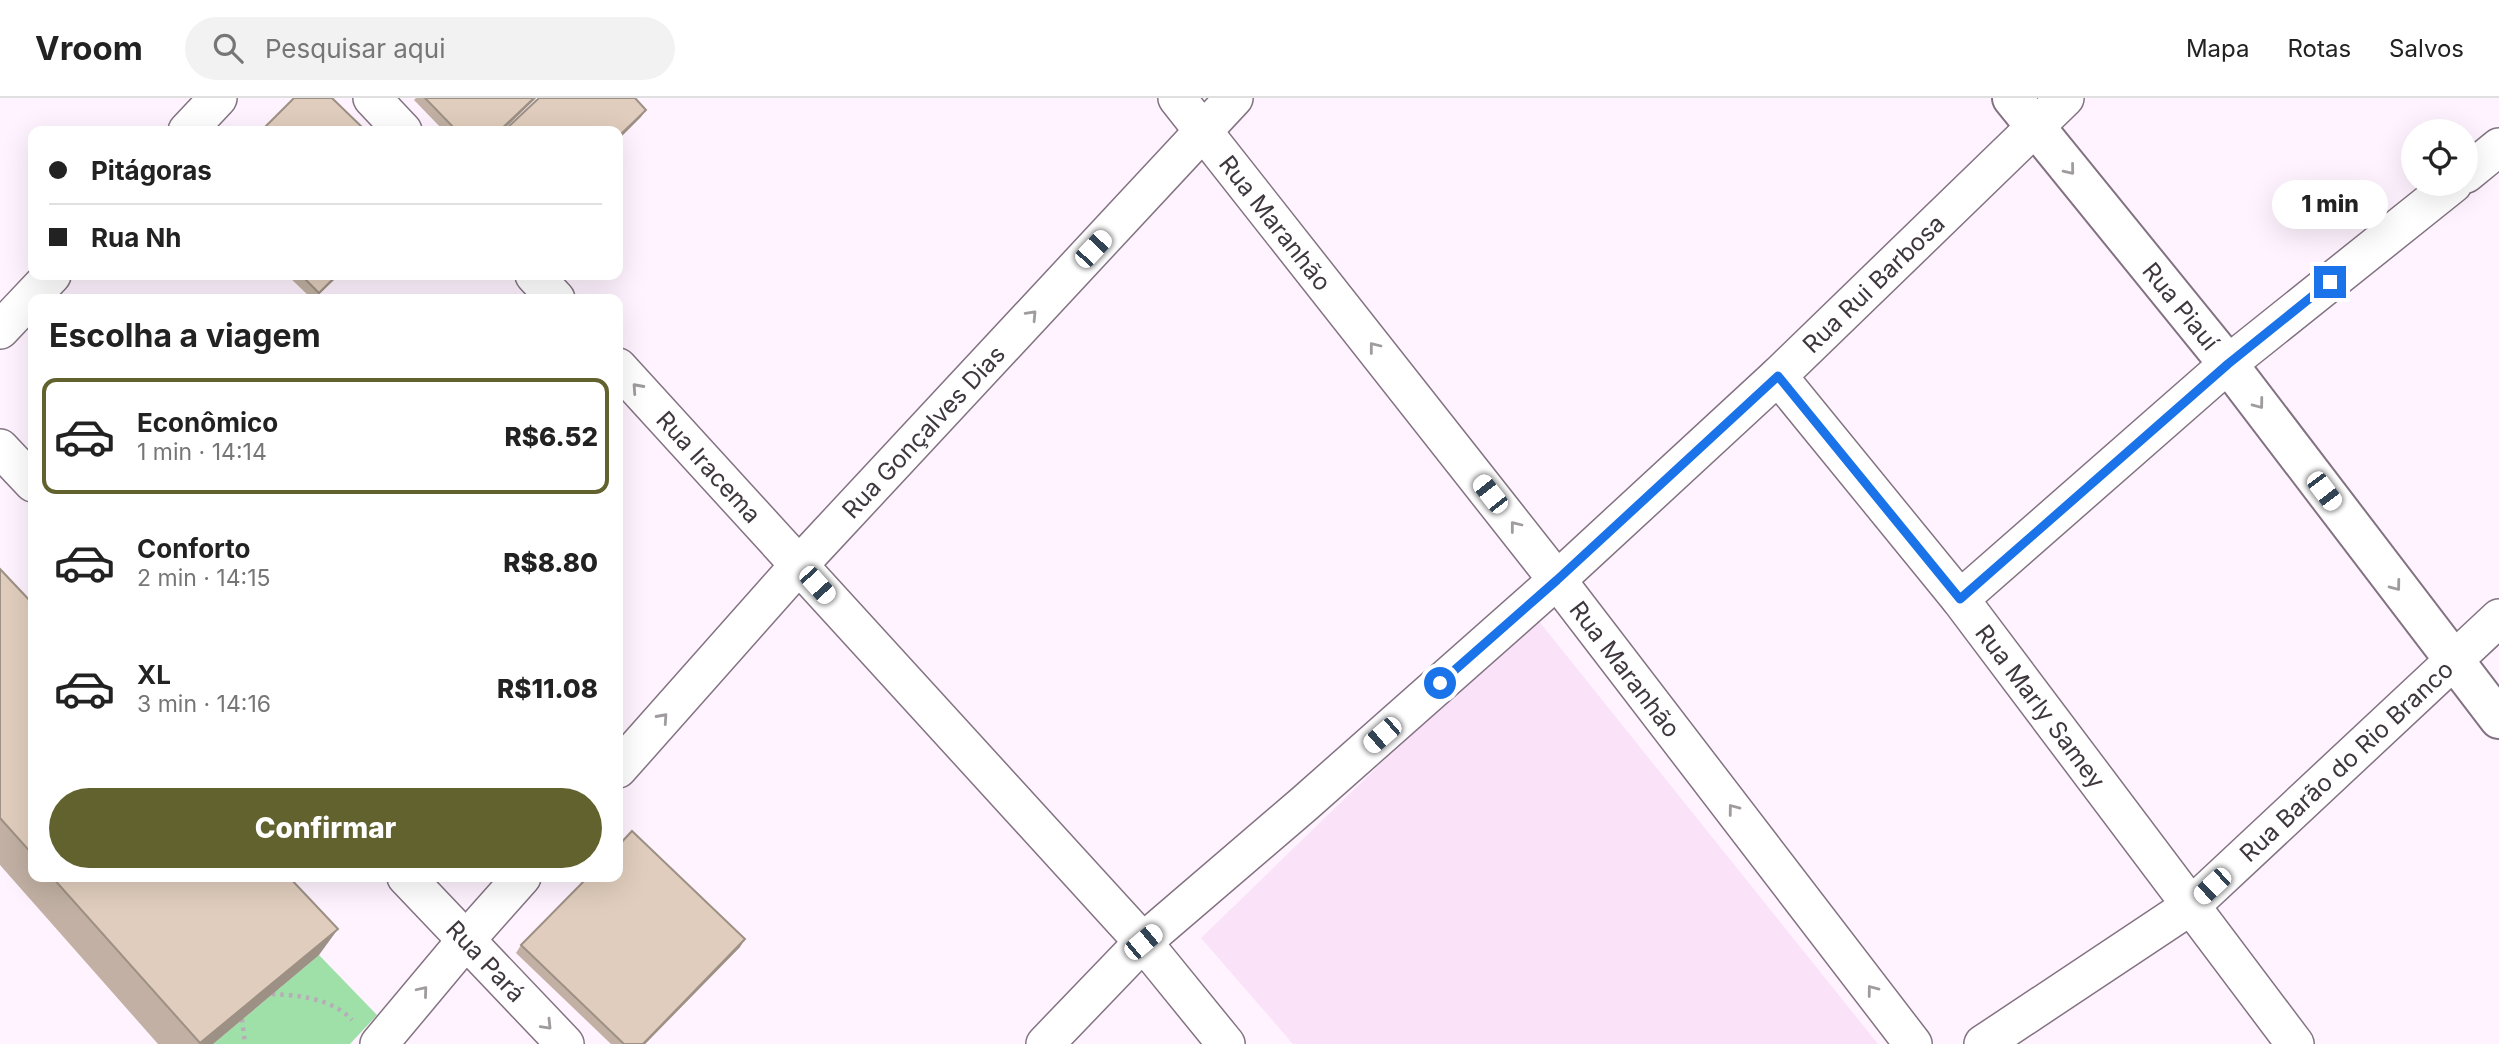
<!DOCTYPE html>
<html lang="pt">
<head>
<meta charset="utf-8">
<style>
	body { margin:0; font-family:Inter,sans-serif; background:#f2f2f2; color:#222; height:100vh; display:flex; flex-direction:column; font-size:26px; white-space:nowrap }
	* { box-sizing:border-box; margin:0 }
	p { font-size:23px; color:#767676 }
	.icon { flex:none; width:38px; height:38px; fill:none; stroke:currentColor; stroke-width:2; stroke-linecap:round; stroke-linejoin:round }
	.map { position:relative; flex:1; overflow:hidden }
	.panel { position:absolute; left:28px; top:196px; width:595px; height:588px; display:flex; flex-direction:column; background:#fff; border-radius:14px; box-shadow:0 7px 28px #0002 }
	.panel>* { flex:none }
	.guide { position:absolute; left:28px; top:28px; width:595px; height:154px; border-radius:14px; box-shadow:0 7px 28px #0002; display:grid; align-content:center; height:154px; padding:0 21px; background:#fff }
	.buttons { position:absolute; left:2401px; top:21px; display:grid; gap:14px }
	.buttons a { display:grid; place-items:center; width:77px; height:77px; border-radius:50%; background:#fff; box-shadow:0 7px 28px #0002; font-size:35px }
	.end { position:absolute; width:32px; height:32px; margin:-16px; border:9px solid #1a73e8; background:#fff; box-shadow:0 0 0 4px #fff }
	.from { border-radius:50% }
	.bubble { position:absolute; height:49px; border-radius:24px; background:#fff; box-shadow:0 7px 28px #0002; font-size:23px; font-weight:800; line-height:49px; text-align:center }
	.car { position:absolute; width:21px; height:42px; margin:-21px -10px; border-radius:9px; box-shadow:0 0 5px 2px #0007; background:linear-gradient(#fff 24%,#345 0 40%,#fff 0 76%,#345 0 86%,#fff 0) }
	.guide b { display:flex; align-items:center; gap:24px; height:66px; font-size:26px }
	.guide b+b { border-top:2px solid #e0e0e0 }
	.guide i { width:18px; height:18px; background:#222 }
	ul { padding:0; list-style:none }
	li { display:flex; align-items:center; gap:21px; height:116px; margin:0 14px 10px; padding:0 7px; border:4px solid transparent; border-radius:14px }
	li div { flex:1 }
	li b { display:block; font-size:26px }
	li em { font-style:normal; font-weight:800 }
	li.current { border-color:#62622f }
	li>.icon { width:63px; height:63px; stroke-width:1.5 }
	h2 { padding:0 21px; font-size:32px; line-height:84px }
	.button { display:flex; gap:14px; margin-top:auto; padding:14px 21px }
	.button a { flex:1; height:80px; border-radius:42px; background:#62622f; color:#fff; font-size:28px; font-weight:800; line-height:80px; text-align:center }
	header { display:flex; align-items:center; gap:42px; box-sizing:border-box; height:98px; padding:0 35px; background:#fff; border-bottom:2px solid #e0e0e0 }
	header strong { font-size:33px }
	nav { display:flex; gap:38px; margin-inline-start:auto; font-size:24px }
	.search { width:490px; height:63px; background:#f2f2f2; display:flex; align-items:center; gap:18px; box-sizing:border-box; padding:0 24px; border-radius:38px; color:#767676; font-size:26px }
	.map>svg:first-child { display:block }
	.built { fill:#fae2f9 }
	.green { fill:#9fe0a9 }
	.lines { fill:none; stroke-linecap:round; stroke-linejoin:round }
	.street-casing { stroke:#837382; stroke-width:40 }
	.secondary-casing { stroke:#837382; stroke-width:42 }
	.path { stroke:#b7adb7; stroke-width:4.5; stroke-dasharray:3.5 5; stroke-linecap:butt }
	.street { stroke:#fff; stroke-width:37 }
	.secondary { stroke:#fff; stroke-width:38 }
	.wall { fill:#c1b0a3 }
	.shaded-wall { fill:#9d9084 }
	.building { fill:#e0cdbd; stroke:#9d9084; stroke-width:2 }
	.oneway { stroke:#9f9b9e }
	.route { stroke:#1a73e8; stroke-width:9 }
	.labels { text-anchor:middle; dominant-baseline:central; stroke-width:5; stroke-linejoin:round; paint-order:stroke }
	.street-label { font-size:24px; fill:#3f373e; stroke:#fef3fe }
</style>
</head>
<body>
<header>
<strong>Vroom</strong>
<div class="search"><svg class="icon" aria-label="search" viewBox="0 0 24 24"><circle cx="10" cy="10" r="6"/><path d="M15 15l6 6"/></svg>Pesquisar aqui</div>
<nav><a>Mapa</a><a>Rotas</a><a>Salvos</a></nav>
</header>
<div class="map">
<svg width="2499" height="946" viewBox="0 0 2499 946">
	<rect width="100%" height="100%" fill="#fef3fe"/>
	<!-- built -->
	<polygon class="built" points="1534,517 1878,946 1293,946 1201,840"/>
	<!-- green -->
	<polygon class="green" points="319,857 377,917 350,946 213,946"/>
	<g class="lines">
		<!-- street casing -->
		<g class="street-casing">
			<g id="street">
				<polyline points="372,0 403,33"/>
				<path id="s1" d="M1177 0 1557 482 1913 946"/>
				<polyline points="187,33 218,0"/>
				<polyline points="2466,76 2499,49"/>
				<polyline points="534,177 556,201"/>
				<polyline points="0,232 52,177"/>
				<path id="s2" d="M618 269 1143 844 1226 946"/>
				<path id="s3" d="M1778 278 1960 501 2295 946"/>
				<polyline points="0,350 33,385"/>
				<polyline points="1960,501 2228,266 2453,86"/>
				<path id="s4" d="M618 671 799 467 1234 0"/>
				<path id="s5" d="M406 779 565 946"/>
				<polyline points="379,946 466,842 522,779"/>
				<path id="s6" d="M1045 946 1143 844 1304 706 1557 482 1778 278 2065 0"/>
				<path id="s7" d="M1983 946 2192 807 2499 520"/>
			</g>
		</g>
		<!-- secondary casing -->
		<g class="secondary-casing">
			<g id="secondary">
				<path id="s8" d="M2012 0 2228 266 2499 621"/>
			</g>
		</g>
		<!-- path -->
		<g class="path">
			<path d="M272 896C299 897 333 901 352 922"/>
			<polyline points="242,921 245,946"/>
		</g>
		<!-- street -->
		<use href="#street" class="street"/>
		<!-- secondary -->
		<use href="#secondary" class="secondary"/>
	</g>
	<!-- wall -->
	<g class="wall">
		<polygon points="416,0 536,0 502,33 444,33 414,2"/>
		<polygon points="287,177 339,177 314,201 312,201"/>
		<polygon points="0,471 33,506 33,779 289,779 319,857 213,946 158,946 0,767"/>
		<polygon points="521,847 740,849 645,946 611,946 516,855"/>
	</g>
	<!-- shaded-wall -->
	<g class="shaded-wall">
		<polygon points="534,0 536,0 502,33 499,33"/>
		<polygon points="646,12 641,19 618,42 618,39"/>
		<polygon points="337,177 339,177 314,201 319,195"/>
		<polygon points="338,831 319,857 213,946 200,946"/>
		<polygon points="745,841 740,849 645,946 643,946"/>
	</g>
	<!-- building -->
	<g class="building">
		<polygon points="294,0 332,0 366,33 261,33"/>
		<polygon points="425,0 534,0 499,33 457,33"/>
		<polygon points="539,0 635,0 646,12 618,39 618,33 504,33"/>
		<polygon points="301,177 337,177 319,195"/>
		<polygon points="0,471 33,506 33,757 0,720"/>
		<polygon points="632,733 745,841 643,946 624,946 521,847 588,779 618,779 618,748"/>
		<polygon points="52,779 289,779 338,831 200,945"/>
	</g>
	<!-- one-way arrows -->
	<defs><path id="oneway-chevron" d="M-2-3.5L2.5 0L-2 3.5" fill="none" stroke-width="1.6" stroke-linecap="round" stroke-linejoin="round" transform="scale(1.75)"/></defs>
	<g class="oneway">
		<use href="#oneway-chevron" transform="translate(2070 72) rotate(51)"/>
		<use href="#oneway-chevron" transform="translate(1032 217) rotate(-47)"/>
		<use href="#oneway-chevron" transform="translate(1374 249) rotate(-128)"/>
		<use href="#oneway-chevron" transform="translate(637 290) rotate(-132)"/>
		<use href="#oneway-chevron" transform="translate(2259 306) rotate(53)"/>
		<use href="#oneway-chevron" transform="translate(1515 428) rotate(-128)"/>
		<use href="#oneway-chevron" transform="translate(2396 488) rotate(53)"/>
		<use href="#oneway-chevron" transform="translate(663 620) rotate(-48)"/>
		<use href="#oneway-chevron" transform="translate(1733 711) rotate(-127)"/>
		<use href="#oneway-chevron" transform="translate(1872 892) rotate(-127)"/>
		<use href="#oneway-chevron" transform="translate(423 893) rotate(-50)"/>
		<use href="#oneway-chevron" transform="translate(547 927) rotate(46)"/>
	</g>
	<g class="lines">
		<!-- route -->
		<polyline class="route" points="1440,585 1557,482 1778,278 1960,501 2228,266 2330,184"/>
	</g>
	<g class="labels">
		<!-- street labels -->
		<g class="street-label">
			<text stroke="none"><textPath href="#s1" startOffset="159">Rua Maranhão</textPath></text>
			<text stroke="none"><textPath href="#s6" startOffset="1125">Rua Rui Barbosa</textPath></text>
			<text stroke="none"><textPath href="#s8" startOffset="268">Rua Piauí</textPath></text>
			<text stroke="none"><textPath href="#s4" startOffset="455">Rua Gonçalves Dias</textPath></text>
			<text stroke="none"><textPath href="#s2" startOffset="135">Rua Iracema</textPath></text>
			<text stroke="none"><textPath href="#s1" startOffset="726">Rua Maranhão</textPath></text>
			<text stroke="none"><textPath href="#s3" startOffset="422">Rua Marly Samey</textPath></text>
			<text stroke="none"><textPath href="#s7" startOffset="462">Rua Barão do Rio Branco</textPath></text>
			<text stroke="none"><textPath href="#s5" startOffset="116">Rua Pará</textPath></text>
		</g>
	</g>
</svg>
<div class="buttons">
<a><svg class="icon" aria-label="locate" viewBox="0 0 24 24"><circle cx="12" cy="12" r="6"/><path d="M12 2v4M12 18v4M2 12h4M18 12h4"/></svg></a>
</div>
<i class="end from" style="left:1440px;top:585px"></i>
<i class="end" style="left:2330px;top:184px"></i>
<div class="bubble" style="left:2272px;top:82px;width:116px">1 min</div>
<i class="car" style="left:1093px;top:151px;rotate:43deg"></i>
<i class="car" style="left:2324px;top:393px;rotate:143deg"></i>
<i class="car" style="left:1490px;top:396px;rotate:322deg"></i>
<i class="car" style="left:817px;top:487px;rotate:138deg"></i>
<i class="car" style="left:1382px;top:637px;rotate:229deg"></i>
<i class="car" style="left:2212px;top:788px;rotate:227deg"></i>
<i class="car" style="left:1143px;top:844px;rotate:50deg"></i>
<div class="guide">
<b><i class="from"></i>Pitágoras</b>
<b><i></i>Rua Nh</b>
</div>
<section class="panel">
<h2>Escolha a viagem</h2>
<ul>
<li class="current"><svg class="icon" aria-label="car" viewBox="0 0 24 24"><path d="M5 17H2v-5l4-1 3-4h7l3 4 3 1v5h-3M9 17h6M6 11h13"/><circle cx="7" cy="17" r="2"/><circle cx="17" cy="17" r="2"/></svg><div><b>Econômico</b><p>1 min · 14:14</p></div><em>R$6.52</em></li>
<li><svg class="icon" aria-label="car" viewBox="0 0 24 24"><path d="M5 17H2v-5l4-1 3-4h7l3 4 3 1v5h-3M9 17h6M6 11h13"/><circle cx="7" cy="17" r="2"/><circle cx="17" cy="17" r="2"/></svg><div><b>Conforto</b><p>2 min · 14:15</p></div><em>R$8.80</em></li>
<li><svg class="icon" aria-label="car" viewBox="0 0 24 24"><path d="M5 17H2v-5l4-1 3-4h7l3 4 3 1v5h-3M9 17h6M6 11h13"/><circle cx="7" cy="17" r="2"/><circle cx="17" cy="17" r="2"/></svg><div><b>XL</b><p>3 min · 14:16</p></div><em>R$11.08</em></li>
</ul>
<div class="button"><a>Confirmar</a></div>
</section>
</div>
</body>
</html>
